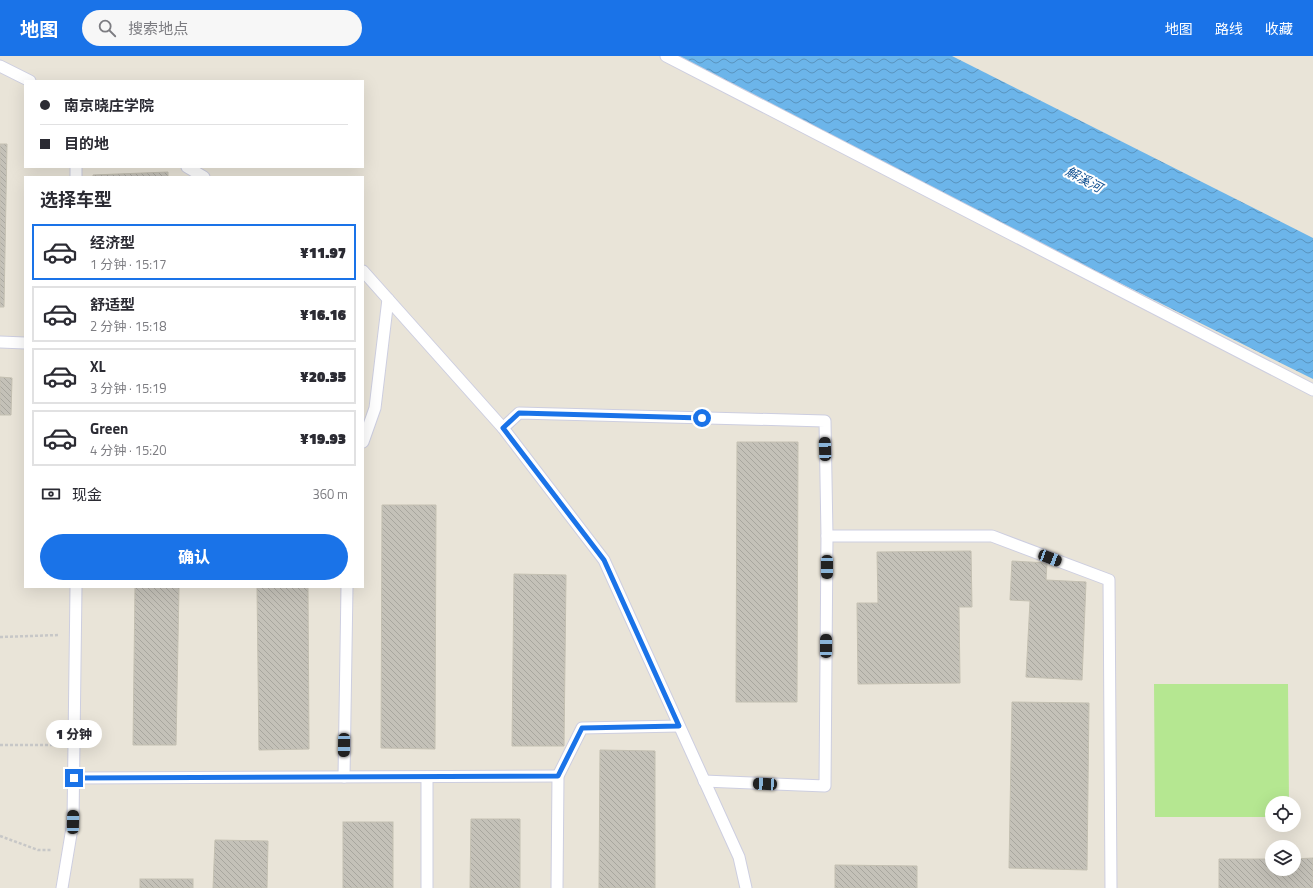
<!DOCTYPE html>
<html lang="zh">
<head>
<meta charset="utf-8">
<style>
	body { margin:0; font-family:"Titillium Web","Noto Sans SC",sans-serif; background:#f7f7f7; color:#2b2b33; height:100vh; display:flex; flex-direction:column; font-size:15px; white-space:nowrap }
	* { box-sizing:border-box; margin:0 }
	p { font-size:13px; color:#7c7c81 }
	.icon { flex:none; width:22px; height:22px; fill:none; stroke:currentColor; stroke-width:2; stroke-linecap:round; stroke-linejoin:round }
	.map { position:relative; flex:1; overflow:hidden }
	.sheet { position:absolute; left:24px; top:120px; width:340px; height:412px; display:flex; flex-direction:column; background:#fff; border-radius:0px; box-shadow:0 4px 16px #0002 }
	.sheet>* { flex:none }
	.guide { position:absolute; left:24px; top:24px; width:340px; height:88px; border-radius:0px; box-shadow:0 4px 16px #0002; display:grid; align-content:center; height:88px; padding:0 16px; background:#fff }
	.buttons { position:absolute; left:1265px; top:740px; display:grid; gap:8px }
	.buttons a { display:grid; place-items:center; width:36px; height:36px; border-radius:50%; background:#fff; box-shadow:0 4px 16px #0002; font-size:20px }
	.end { position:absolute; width:18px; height:18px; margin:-9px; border:5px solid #1a73e8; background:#fff; box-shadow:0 0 0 2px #fff }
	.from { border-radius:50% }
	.bubble { position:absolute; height:28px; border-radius:14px; background:#fff; box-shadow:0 4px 16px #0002; font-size:13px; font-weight:800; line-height:28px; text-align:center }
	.car { position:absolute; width:12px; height:24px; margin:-12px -6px; border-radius:5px; box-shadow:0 0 3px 1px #0007; background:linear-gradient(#222 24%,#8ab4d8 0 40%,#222 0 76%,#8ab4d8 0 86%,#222 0) }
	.guide b { display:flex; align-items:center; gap:14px; height:38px; font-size:15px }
	.guide b+b { border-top:1px solid #e1e1e2 }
	.guide i { width:10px; height:10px; background:#2b2b33 }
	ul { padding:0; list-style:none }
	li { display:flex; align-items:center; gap:12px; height:56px; margin:0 8px 6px; padding:0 8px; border:2px solid #e1e1e2; border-radius:0px }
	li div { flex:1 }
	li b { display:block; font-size:15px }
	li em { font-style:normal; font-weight:800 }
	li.on { border-color:#1a73e8 }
	li>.icon { width:36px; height:36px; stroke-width:1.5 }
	h2 { padding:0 16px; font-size:18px; line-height:48px }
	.pay { display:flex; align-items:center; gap:10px; height:44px; padding:0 16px; font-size:15px }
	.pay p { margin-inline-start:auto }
	.action { display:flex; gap:8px; margin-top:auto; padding:8px 16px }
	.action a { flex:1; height:46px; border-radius:24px; background:#1a73e8; color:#fff; font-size:16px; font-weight:800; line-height:46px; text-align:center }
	header { display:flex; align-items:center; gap:24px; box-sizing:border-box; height:56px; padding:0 20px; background:#1a73e8; color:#fff }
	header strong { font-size:19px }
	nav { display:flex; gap:22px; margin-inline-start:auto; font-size:14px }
	.search { width:280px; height:36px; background:#f7f7f7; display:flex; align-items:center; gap:10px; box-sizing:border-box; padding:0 14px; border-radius:22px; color:#7c7c81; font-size:15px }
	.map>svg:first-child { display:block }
	.pitch { fill:#b5e791 }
	.water { fill:url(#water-waves) }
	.building { fill:url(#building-back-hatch); stroke:#c4c0b2 }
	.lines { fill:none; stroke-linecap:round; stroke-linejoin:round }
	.service-casing { stroke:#cdcee0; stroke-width:13 }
	.path { stroke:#c7c7c7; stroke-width:2.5; stroke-dasharray:3 2; stroke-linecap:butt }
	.service { stroke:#fff; stroke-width:11 }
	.route { stroke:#1a73e8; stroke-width:5 }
	.labels { text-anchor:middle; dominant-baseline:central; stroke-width:4; stroke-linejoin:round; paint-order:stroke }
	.water-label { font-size:13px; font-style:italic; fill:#105091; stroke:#fff }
</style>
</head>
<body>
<header>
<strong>地图</strong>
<div class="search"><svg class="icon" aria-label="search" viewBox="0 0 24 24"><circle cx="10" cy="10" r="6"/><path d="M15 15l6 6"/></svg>搜索地点</div>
<nav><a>地图</a><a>路线</a><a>收藏</a></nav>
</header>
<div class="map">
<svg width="1313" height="832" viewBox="0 0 1313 832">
	<defs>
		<pattern id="water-waves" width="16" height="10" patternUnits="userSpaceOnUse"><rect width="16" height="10" fill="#6cb5ea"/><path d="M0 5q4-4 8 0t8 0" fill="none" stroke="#5993be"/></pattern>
		<pattern id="building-back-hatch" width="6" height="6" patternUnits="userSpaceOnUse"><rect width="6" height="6" fill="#c4c1b8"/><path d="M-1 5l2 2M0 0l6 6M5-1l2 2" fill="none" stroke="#a8a69e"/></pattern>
	</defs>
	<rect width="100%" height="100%" fill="#e9e4d8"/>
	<!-- pitch -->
	<polygon class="pitch" points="1154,628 1288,628 1289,747 1272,747 1272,761 1155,761"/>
	<!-- water -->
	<polygon class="water" points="663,0 952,0 1313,182 1313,323"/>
	<!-- building -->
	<g class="building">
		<polygon points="0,88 7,88 4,251 0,251"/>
		<polygon points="168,116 168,121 93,121 93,119"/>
		<polygon points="0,321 12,322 11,359 0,359"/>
		<polygon points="737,386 798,386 797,646 736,646"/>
		<polygon points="382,449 436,449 435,693 381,692"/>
		<polygon points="971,495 972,551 959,551 960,627 858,628 857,547 878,547 877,496"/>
		<polygon points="1012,505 1047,507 1046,524 1086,526 1082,624 1026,621 1030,545 1010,544"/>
		<polygon points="514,518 566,519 564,690 512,690"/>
		<polygon points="135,531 179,531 176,689 133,689"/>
		<polygon points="257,531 308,531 309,693 259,694"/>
		<polygon points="1012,646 1089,647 1087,814 1009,812"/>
		<polygon points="600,694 655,695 655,832 599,832"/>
		<polygon points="471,763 520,763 520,832 470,832"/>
		<rect x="343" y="766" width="50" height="66"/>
		<polygon points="215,784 268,785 267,832 213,832"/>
		<polygon points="1313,802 1313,832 1219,832 1219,803 1272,803 1272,813 1294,813 1294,803"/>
		<polygon points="835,809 917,810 917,832 835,832"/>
		<rect x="140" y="823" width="53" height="9"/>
	</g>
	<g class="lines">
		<!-- service casing -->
		<g class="service-casing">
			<g id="service">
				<polyline points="666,0 1313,334"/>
				<polyline points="0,10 30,25"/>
				<polyline points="76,111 76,121"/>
				<polyline points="187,111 204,121"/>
				<polyline points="363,215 503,372 604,504 739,801 746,832"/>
				<polyline points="0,286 25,287"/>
				<polyline points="503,372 519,357 825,365 827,480"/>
				<polyline points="363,386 375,352 388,243"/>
				<polyline points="344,721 347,531"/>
				<polyline points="74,722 558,720"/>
				<polyline points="704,725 825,730 827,480 992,480 1109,524 1111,832"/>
				<polyline points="62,832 73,766 76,531"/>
				<polyline points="427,832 427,721"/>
				<polyline points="557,832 558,720 582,672 679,670"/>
			</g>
		</g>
		<!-- path -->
		<g class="path">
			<polyline points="0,581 59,579"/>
			<polyline points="0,689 58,689"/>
			<polyline points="0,780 38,794 52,794"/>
		</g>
		<!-- service -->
		<use href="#service" class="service"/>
	</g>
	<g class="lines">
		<!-- route -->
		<polyline class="route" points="74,722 558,720 582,672 679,670 604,504 503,372 519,357 702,362"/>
	</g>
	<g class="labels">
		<!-- water labels -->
		<g class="water-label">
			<text transform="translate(1084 123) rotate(28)">解溪河</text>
		</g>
	</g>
</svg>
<div class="buttons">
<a><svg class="icon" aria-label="locate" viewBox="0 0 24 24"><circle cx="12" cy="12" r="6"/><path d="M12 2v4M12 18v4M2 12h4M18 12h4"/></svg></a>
<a><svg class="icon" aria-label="layers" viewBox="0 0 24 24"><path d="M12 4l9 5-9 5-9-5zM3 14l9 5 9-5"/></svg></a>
</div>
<i class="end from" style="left:702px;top:362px"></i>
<i class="end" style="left:74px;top:722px"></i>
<div class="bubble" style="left:46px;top:664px;width:56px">1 分钟</div>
<i class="car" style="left:825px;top:393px;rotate:358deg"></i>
<i class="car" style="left:1050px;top:502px;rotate:111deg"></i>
<i class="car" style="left:827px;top:511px;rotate:180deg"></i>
<i class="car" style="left:826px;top:590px;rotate:0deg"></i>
<i class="car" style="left:344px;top:689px;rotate:181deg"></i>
<i class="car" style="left:765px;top:728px;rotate:273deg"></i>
<i class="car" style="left:73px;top:766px;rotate:1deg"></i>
<div class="guide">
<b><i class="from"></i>南京晓庄学院</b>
<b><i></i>目的地</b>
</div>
<section class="sheet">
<h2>选择车型</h2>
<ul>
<li class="on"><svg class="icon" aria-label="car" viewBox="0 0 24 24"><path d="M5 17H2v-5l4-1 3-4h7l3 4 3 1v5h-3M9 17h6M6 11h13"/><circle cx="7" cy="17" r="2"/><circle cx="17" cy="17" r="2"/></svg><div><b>经济型</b><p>1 分钟 · 15:17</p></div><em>¥11.97</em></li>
<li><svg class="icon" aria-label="car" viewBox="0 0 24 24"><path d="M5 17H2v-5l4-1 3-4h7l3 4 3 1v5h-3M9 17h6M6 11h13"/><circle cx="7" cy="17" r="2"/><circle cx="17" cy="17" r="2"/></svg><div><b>舒适型</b><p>2 分钟 · 15:18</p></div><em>¥16.16</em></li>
<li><svg class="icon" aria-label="car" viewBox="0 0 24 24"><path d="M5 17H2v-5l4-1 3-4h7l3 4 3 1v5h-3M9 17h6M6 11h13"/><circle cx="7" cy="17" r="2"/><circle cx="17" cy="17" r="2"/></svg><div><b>XL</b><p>3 分钟 · 15:19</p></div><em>¥20.35</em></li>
<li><svg class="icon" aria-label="car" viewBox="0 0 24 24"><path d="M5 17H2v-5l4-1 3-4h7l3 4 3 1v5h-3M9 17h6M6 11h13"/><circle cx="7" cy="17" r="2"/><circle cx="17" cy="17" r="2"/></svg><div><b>Green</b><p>4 分钟 · 15:20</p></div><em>¥19.93</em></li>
</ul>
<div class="pay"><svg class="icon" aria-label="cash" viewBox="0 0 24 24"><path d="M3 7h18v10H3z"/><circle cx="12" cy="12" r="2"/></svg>现金<p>360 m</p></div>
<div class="action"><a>确认</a></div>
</section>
</div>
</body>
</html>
